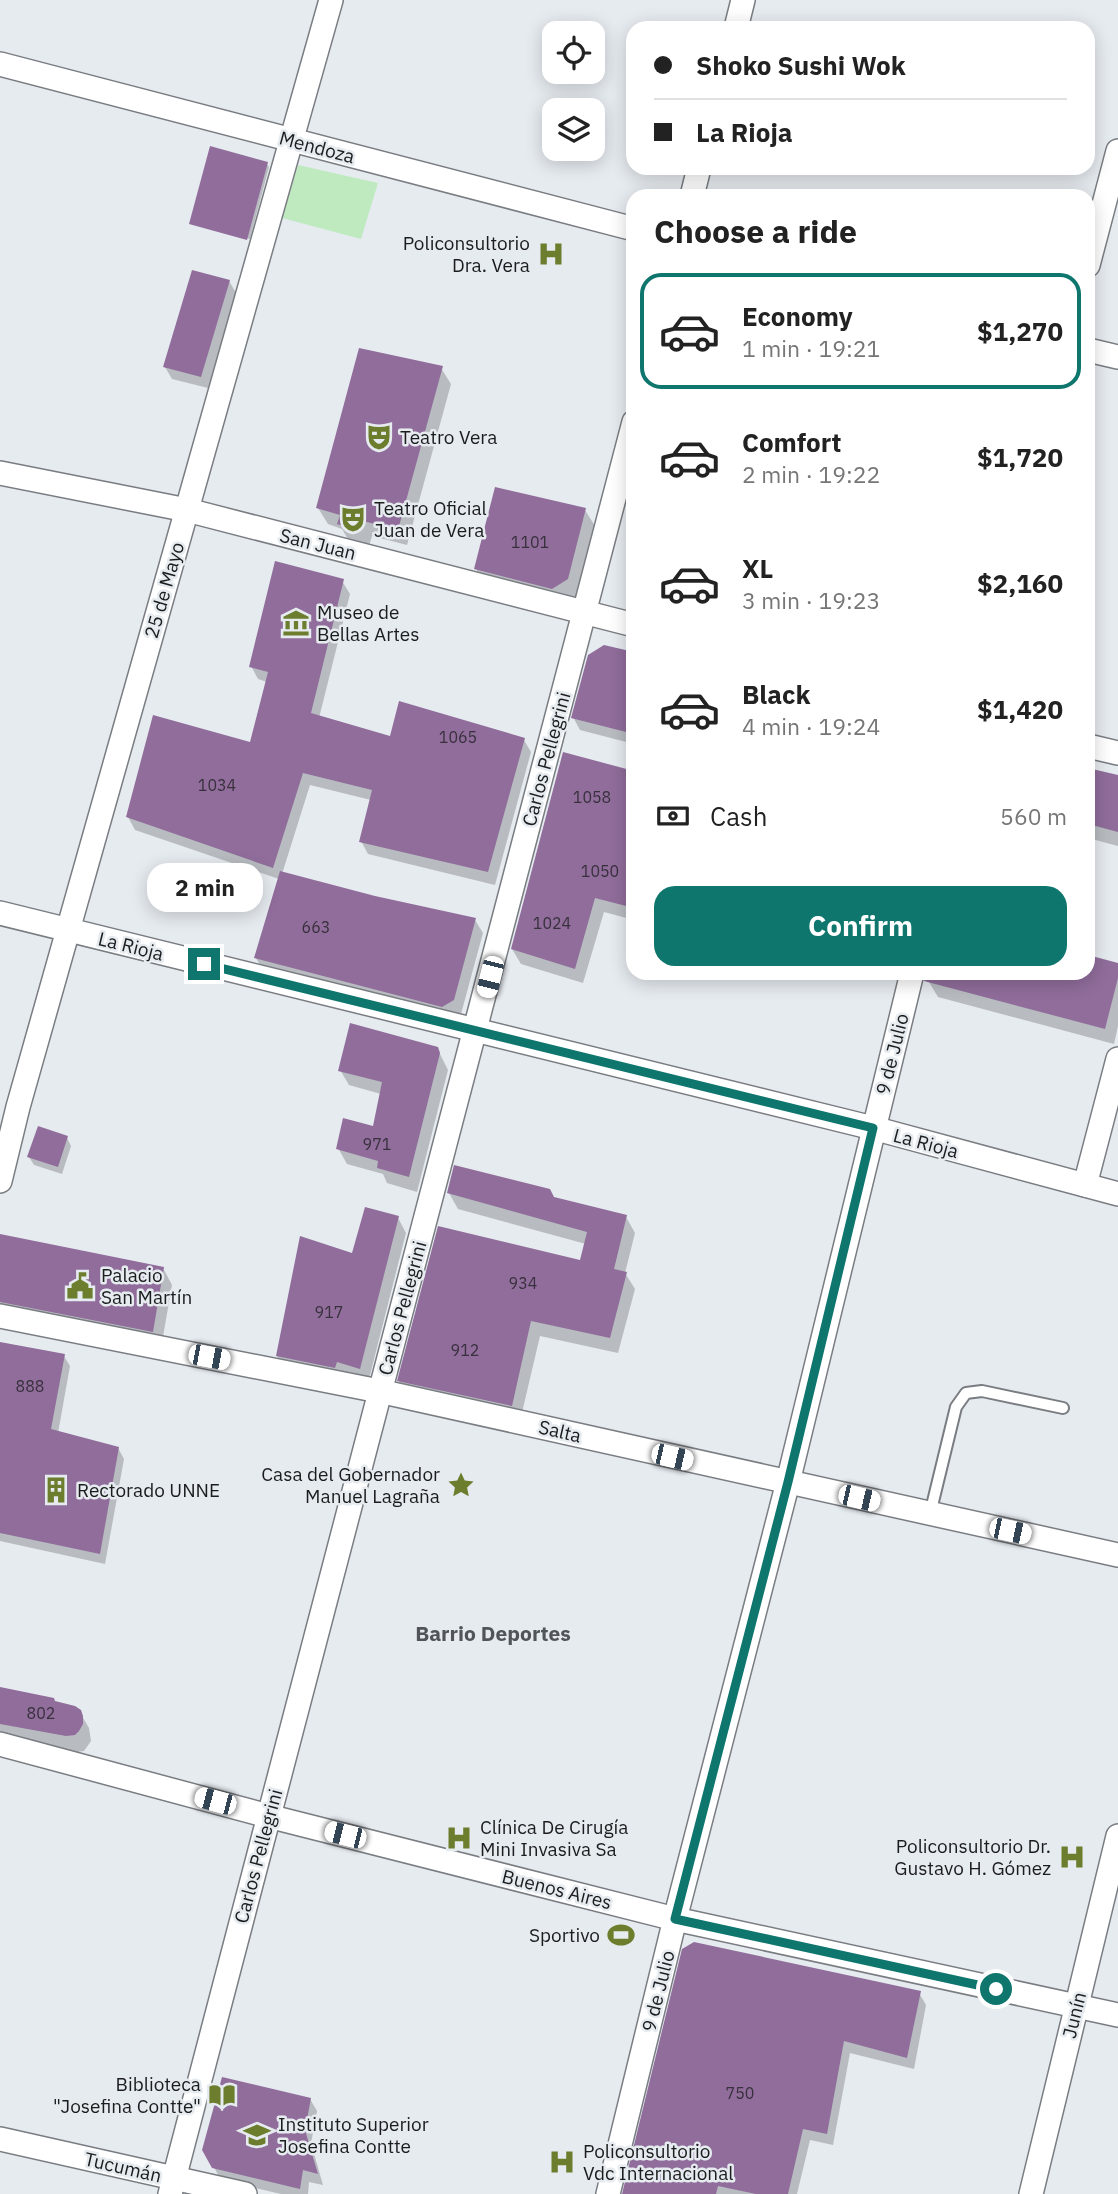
<!DOCTYPE html>
<html lang="en">
<head>
<meta charset="utf-8">
<style>
	body { margin:0; font-family:"IBM Plex Sans",sans-serif; background:#f2f2f2; color:#222; height:100vh; display:flex; flex-direction:column; font-size:26px; white-space:nowrap }
	* { box-sizing:border-box; margin:0 }
	p { font-size:23px; color:#767676 }
	.icon { flex:none; width:38px; height:38px; fill:none; stroke:currentColor; stroke-width:2; stroke-linecap:round; stroke-linejoin:round }
	.map { position:relative; flex:1; overflow:hidden }
	.panel { position:absolute; left:626px; top:189px; width:469px; height:791px; display:flex; flex-direction:column; background:#fff; border-radius:21px; box-shadow:0 4px 18px #0003 }
	.panel>* { flex:none }
	.banner { position:absolute; left:626px; top:21px; width:469px; height:154px; border-radius:21px; box-shadow:0 4px 18px #0003; display:grid; align-content:center; height:154px; padding:0 28px; background:#fff }
	.buttons { position:absolute; left:542px; top:21px; display:grid; gap:14px }
	.buttons a { display:grid; place-items:center; width:63px; height:63px; border-radius:14px; background:#fff; box-shadow:0 4px 18px #0003; font-size:35px }
	.end { position:absolute; width:32px; height:32px; margin:-16px; border:9px solid #0f766e; background:#fff; box-shadow:0 0 0 4px #fff }
	.from { border-radius:50% }
	.bubble { position:absolute; height:49px; border-radius:21px; background:#fff; box-shadow:0 4px 18px #0003; font-size:23px; font-weight:700; line-height:49px; text-align:center }
	.car { position:absolute; width:21px; height:42px; margin:-21px -10px; border-radius:9px; box-shadow:0 0 5px 2px #0007; background:linear-gradient(#fff 24%,#345 0 40%,#fff 0 76%,#345 0 86%,#fff 0) }
	.banner b { display:flex; align-items:center; gap:24px; height:66px; font-size:26px }
	.banner b+b { border-top:2px solid #e0e0e0 }
	.banner i { width:18px; height:18px; background:#222 }
	ul { padding:0; list-style:none }
	li { display:flex; align-items:center; gap:21px; height:116px; margin:0 14px 10px; padding:0 14px; border:4px solid transparent; border-radius:21px }
	li div { flex:1 }
	li b { display:block; font-size:26px }
	li em { font-style:normal; font-weight:700 }
	li.on { border-color:#0f766e }
	li>.icon { width:63px; height:63px; stroke-width:1.5 }
	h2 { padding:0 28px; font-size:32px; line-height:84px }
	.pay { display:flex; align-items:center; gap:18px; height:77px; padding:0 28px; font-size:26px }
	.pay p { margin-inline-start:auto }
	.action { display:flex; gap:14px; margin-top:auto; padding:14px 28px }
	.action a { flex:1; height:80px; border-radius:21px; background:#0f766e; color:#fff; font-size:28px; font-weight:700; line-height:80px; text-align:center }
	.map>svg:first-child { display:block }
	.green { fill:#bfeac0 }
	.shadow { fill:#0003 }
	.building { fill:#906d9b }
	.lines { fill:none; stroke-linecap:round; stroke-linejoin:round }
	.service-casing { stroke:#797d82; stroke-width:14 }
	.minor-casing { stroke:#797d82; stroke-width:26 }
	.service { stroke:#fff; stroke-width:10 }
	.minor { stroke:#fff; stroke-width:23 }
	.route { stroke:#0f766e; stroke-width:9 }
	.labels { text-anchor:middle; dominant-baseline:central; stroke-width:5; stroke-linejoin:round; paint-order:stroke }
	.number-label { font-size:16px; fill:#38303d }
	.street-label { font-size:19px; fill:#1b1c1e; stroke:#e6ebf0 }
	.poi-label { font-size:19px; fill:#1b1c1e; stroke:#e6ebf0; text-anchor:start }
	.neighbourhood-label { font-size:21px; font-weight:bold; fill:#515559; stroke:#e6ebf0 }
</style>
</head>
<body>
<div class="map">
<svg width="1118" height="2194" viewBox="0 0 1118 2194">
	<rect width="100%" height="100%" fill="#e6ebf0"/>
	<!-- green -->
	<polygon class="green" points="298,165 378,183 361,239 282,218"/>
	<!-- shadow -->
	<g class="shadow">
		<polygon points="267,164 269,167 250,239 191,223"/>
		<polygon points="229,281 236,293 208,388 172,379 165,367"/>
		<polygon points="441,368 451,384 407,545 372,536 369,546 349,541 342,529 328,524 318,508"/>
		<polygon points="585,510 595,526 577,596 562,605 485,585 476,569"/>
		<polygon points="342,581 350,594 319,718 391,738 524,740 531,752 495,885 368,854 361,841 371,800 310,785 282,874 375,898 475,920 483,933 461,1014 450,1020 264,972 256,958 279,879 135,830 128,817 251,744 267,682 258,679 251,666"/>
		<polygon points="634,654 634,744 580,730 573,717"/>
		<polygon points="1088,769 1118,777 1118,846 1088,838"/>
		<polygon points="634,773 634,920 604,912 583,983 521,964 512,949"/>
		<polygon points="1118,965 1118,1026 1114,1044 938,997 929,982 931,973 1088,973"/>
		<polygon points="437,1048 448,1070 417,1192 387,1183 383,1174 347,1164 338,1148 374,1128 381,1094 349,1085 340,1070"/>
		<polygon points="67,1138 71,1146 62,1174 34,1165 29,1157"/>
		<polygon points="449,1193 553,1198 626,1217 635,1233 625,1273 635,1289 618,1353 540,1336 520,1421 409,1396 399,1381 581,1262 586,1244 458,1209"/>
		<polygon points="398,1218 406,1233 368,1383 286,1371 277,1356 354,1256"/>
		<polygon points="0,1236 163,1268 172,1285 161,1348 0,1310"/>
		<polygon points="0,1344 64,1356 70,1366 58,1433 118,1448 124,1459 105,1564 0,1541"/>
		<polygon points="0,1689 79,1711 89,1728 91,1741 84,1751 77,1752 58,1748 55,1750 0,1738"/>
		<polygon points="684,1951 919,1993 926,2005 914,2069 850,2053 833,2145 810,2140 797,2194 624,2194"/>
		<polygon points="310,2099 317,2111 311,2143 323,2185 309,2182 308,2194 281,2194 221,2180 204,2149"/>
	</g>
	<!-- building -->
	<g class="building">
		<polygon points="210,146 268,162 247,240 189,224"/>
		<polygon points="192,270 230,280 201,377 163,367"/>
		<polygon points="359,348 443,366 398,530 363,521 360,531 337,524 340,515 316,508"/>
		<polygon points="495,487 586,508 568,579 552,589 474,569"/>
		<polygon points="275,561 344,579 311,713 390,736 399,701 525,738 488,872 359,842 372,790 303,773 273,868 126,817 153,715 250,742 268,672 249,667"/>
		<polygon points="604,645 634,652 634,734 571,718 588,655"/>
		<polygon points="563,752 634,771 634,908 595,898 575,969 511,949"/>
		<polygon points="1088,768 1118,775 1118,832 1088,824"/>
		<polygon points="280,871 375,896 476,918 454,1000 442,1007 254,958"/>
		<polygon points="1088,955 1118,963 1118,978 1105,1029 924,981 926,973 1088,973"/>
		<polygon points="350,1023 438,1047 440,1053 409,1177 377,1168 378,1161 336,1149 343,1118 373,1126 382,1082 338,1071"/>
		<polygon points="38,1126 68,1136 58,1167 27,1157"/>
		<polygon points="454,1165 550,1189 554,1197 627,1215 614,1269 627,1272 610,1338 531,1321 512,1406 397,1381 438,1226 580,1260 587,1232 447,1193"/>
		<polygon points="365,1207 399,1216 360,1369 337,1362 335,1368 276,1356 300,1236 352,1253"/>
		<polygon points="0,1234 164,1267 153,1332 0,1302"/>
		<polygon points="0,1342 65,1354 51,1429 119,1447 100,1554 0,1533"/>
		<polygon points="0,1687 54,1698 55,1701 75,1706 81,1710 83,1716 83,1724 79,1731 75,1735 66,1736 0,1724"/>
		<polygon points="694,1942 921,1991 907,2058 844,2041 827,2134 803,2129 788,2194 756,2194 718,2186 716,2194 622,2194 682,1949"/>
		<polygon points="222,2077 311,2098 305,2130 318,2174 303,2170 300,2189 212,2168 202,2150"/>
	</g>
	<g class="lines">
		<!-- service casing -->
		<g class="service-casing">
			<polyline id="service" points="930,1514 956,1407 966,1393 982,1391 1063,1408"/>
		</g>
		<!-- minor casing -->
		<g class="minor-casing">
			<g id="minor">
				<polyline points="736,28 743,0"/>
				<polyline points="0,64 634,229"/>
				<polyline points="692,196 699,168"/>
				<polyline points="1088,265 1118,151"/>
				<polyline points="1088,350 1118,357"/>
				<polyline points="0,473 187,510 634,625"/>
				<polyline points="1088,746 1118,753"/>
				<polyline points="0,913 873,1128 1118,1194"/>
				<polyline points="0,1181 18,1107 331,0"/>
				<polyline points="1085,1185 1118,1059"/>
				<polyline points="0,1316 379,1391 1118,1555"/>
				<polyline points="0,1744 268,1816 675,1919 1118,2015"/>
				<polyline points="0,2139 245,2194"/>
				<polyline points="170,2194 634,422"/>
				<polyline points="608,2194 675,1919 788,1482 912,973"/>
				<polyline points="1031,2194 1118,1836"/>
			</g>
		</g>
		<!-- service -->
		<use href="#service" class="service"/>
		<!-- minor -->
		<use href="#minor" class="minor"/>
	</g>
	<g class="lines">
		<!-- route -->
		<polyline class="route" points="204,964 873,1128 788,1482 675,1919 996,1989"/>
	</g>
	<!-- icons -->
	<defs>
		<g id="hospital-bare" transform="scale(2.1)"><path d="M-5-5h3v3.5h4V-5h3V5h-3V1.5h-4V5h-3Z" fill="#6c7e2d" stroke="#e6ebf0" stroke-width="2.5" paint-order="stroke"/></g>
		<g id="theatre-bare" transform="scale(2.1)"><path d="M-5-5.5Q0-4 5-5.5V0Q5 5 0 6Q-5 5-5 0ZM-3.3-2.5H-1v1.5H-3.3ZM1-2.5H3.3v1.5H1ZM-2.8 1Q0 5.5 2.8 1Z" fill="#6c7e2d" stroke="#e6ebf0" stroke-width="2.5" paint-order="stroke"/></g>
		<g id="museum-bare" transform="scale(2.1)"><path d="M0-6L6-3V-2H-6V-3ZM-5-1h2V3h-2ZM-1-1h2V3h-2ZM3-1h2V3H3ZM-6 4H6V6H-6Z" fill="#6c7e2d" stroke="#e6ebf0" stroke-width="2.5" paint-order="stroke"/></g>
		<g id="civic-bare" transform="scale(2.1)"><path d="M-.6-6.5H3V-4.5H.6V-3L4-1V1h2V6H-6V1h2V-1L-.6-3ZM-1.2 2.5V6h2.4V2.5Z" fill="#6c7e2d" stroke="#e6ebf0" stroke-width="2.5" paint-order="stroke"/></g>
		<g id="sight-bare" transform="scale(2.1)"><path d="M0-6L1.8-2.2L6-1.7L2.9 1.2L3.7 5.4L0 3.3L-3.7 5.4L-2.9 1.2L-6-1.7L-1.8-2.2Z" fill="#6c7e2d" stroke="#e6ebf0" stroke-width="2.5" paint-order="stroke"/></g>
		<g id="building-bare" transform="scale(2.1)"><path d="M-4-6H4V6H1V3H-1V6H-4ZM-2.5-4.3h1.7v1.8h-1.7ZM.8-4.3h1.7v1.8H.8ZM-2.5-1h1.7V.8h-1.7ZM.8-1h1.7V.8H.8Z" fill="#6c7e2d" stroke="#e6ebf0" stroke-width="2.5" paint-order="stroke"/></g>
		<g id="stadium-bare" transform="scale(2.1)"><path d="M0-5a6.5 5 0 1 0 0 10a6.5 5 0 1 0 0-10ZM-3.5-1.8h7v3.6h-7Z" fill="#6c7e2d" stroke="#e6ebf0" stroke-width="2.5" paint-order="stroke"/></g>
		<g id="library-bare" transform="scale(2.1)"><path d="M-6-4Q-3-5.5-.7-3.5V5Q-3 3-6 4ZM6-4Q3-5.5 .7-3.5V5Q3 3 6 4Z" fill="#6c7e2d" stroke="#e6ebf0" stroke-width="2.5" paint-order="stroke"/></g>
		<g id="university-bare" transform="scale(2.1)"><path d="M0-5L7-2L0 1L-7-2ZM-4 1L0 2.5L4 1V4Q0 6-4 4Z" fill="#6c7e2d" stroke="#e6ebf0" stroke-width="2.5" paint-order="stroke"/></g>
	</defs>
	<g fill-rule="evenodd">
		<use href="#hospital-bare" x="551" y="254"/>
		<use href="#theatre-bare" x="379" y="437"/>
		<use href="#theatre-bare" x="353" y="519"/>
		<use href="#museum-bare" x="296" y="623"/>
		<use href="#civic-bare" x="80" y="1286"/>
		<use href="#sight-bare" x="461" y="1485"/>
		<use href="#building-bare" x="56" y="1490"/>
		<use href="#hospital-bare" x="459" y="1838"/>
		<use href="#hospital-bare" x="1072" y="1857"/>
		<use href="#stadium-bare" x="621" y="1935"/>
		<use href="#library-bare" x="222" y="2095"/>
		<use href="#university-bare" x="257" y="2135"/>
		<use href="#hospital-bare" x="562" y="2162"/>
	</g>
	<g class="labels">
		<!-- number labels -->
		<g class="number-label">
			<text x="530" y="542">1101</text>
			<text x="458" y="737">1065</text>
			<text x="217" y="785">1034</text>
			<text x="592" y="797">1058</text>
			<text x="600" y="871">1050</text>
			<text x="552" y="923">1024</text>
			<text x="316" y="927">663</text>
			<text x="377" y="1144">971</text>
			<text x="523" y="1283">934</text>
			<text x="329" y="1312">917</text>
			<text x="465" y="1350">912</text>
			<text x="30" y="1386">888</text>
			<text x="41" y="1713">802</text>
			<text x="740" y="2093">750</text>
		</g>
		<!-- street labels -->
		<g class="street-label">
			<text transform="translate(317 147) rotate(15)">Mendoza</text>
			<text transform="translate(318 544) rotate(14)">San Juan</text>
			<text transform="translate(164 590) rotate(-74)">25 de Mayo</text>
			<text transform="translate(546 759) rotate(-75)">Carlos Pellegrini</text>
			<text transform="translate(131 946) rotate(14)">La Rioja</text>
			<text transform="translate(892 1054) rotate(-76)">9 de Julio</text>
			<text transform="translate(926 1143) rotate(15)">La Rioja</text>
			<text transform="translate(402 1308) rotate(-75)">Carlos Pellegrini</text>
			<text transform="translate(560 1431) rotate(13)">Salta</text>
			<text transform="translate(258 1856) rotate(-75)">Carlos Pellegrini</text>
			<text transform="translate(557 1889) rotate(14)">Buenos Aires</text>
			<text transform="translate(658 1991) rotate(-76)">9 de Julio</text>
			<text transform="translate(1074 2015) rotate(-76)">Junín</text>
			<text transform="translate(123 2167) rotate(13)">Tucumán</text>
		</g>
		<!-- poi labels -->
		<g class="poi-label">
			<text x="530" y="243" text-anchor="end">Policonsultorio<tspan x="530" dy="22">Dra. Vera</tspan></text>
			<text x="400" y="437">Teatro Vera</text>
			<text x="374" y="508">Teatro Oficial<tspan x="374" dy="22">Juan de Vera</tspan></text>
			<text x="317" y="612">Museo de<tspan x="317" dy="22">Bellas Artes</tspan></text>
			<text x="101" y="1275">Palacio<tspan x="101" dy="22">San Martín</tspan></text>
			<text x="440" y="1474" text-anchor="end">Casa del Gobernador<tspan x="440" dy="22">Manuel Lagraña</tspan></text>
			<text x="77" y="1490">Rectorado UNNE</text>
			<text x="480" y="1827">Clínica De Cirugía<tspan x="480" dy="22">Mini Invasiva Sa</tspan></text>
			<text x="1051" y="1846" text-anchor="end">Policonsultorio Dr.<tspan x="1051" dy="22">Gustavo H. Gómez</tspan></text>
			<text x="600" y="1935" text-anchor="end">Sportivo</text>
			<text x="201" y="2084" text-anchor="end">Biblioteca<tspan x="201" dy="22">"Josefina Contte"</tspan></text>
			<text x="278" y="2124">Instituto Superior<tspan x="278" dy="22">Josefina Contte</tspan></text>
			<text x="583" y="2151">Policonsultorio<tspan x="583" dy="22">Vdc Internacional</tspan></text>
		</g>
		<!-- neighbourhood labels -->
		<g class="neighbourhood-label">
			<text x="493" y="1633">Barrio Deportes</text>
		</g>
	</g>
</svg>
<div class="buttons">
<a><svg class="icon" aria-label="locate" viewBox="0 0 24 24"><circle cx="12" cy="12" r="6"/><path d="M12 2v4M12 18v4M2 12h4M18 12h4"/></svg></a>
<a><svg class="icon" aria-label="layers" viewBox="0 0 24 24"><path d="M12 4l9 5-9 5-9-5zM3 14l9 5 9-5"/></svg></a>
</div>
<i class="end from" style="left:996px;top:1989px"></i>
<i class="end" style="left:204px;top:964px"></i>
<div class="bubble" style="left:147px;top:863px;width:116px">2 min</div>
<i class="car" style="left:490px;top:977px;rotate:194deg"></i>
<i class="car" style="left:209px;top:1357px;rotate:101deg"></i>
<i class="car" style="left:672px;top:1457px;rotate:103deg"></i>
<i class="car" style="left:859px;top:1498px;rotate:103deg"></i>
<i class="car" style="left:1010px;top:1531px;rotate:102deg"></i>
<i class="car" style="left:215px;top:1801px;rotate:285deg"></i>
<i class="car" style="left:345px;top:1835px;rotate:284deg"></i>
<div class="banner">
<b><i class="from"></i>Shoko Sushi Wok</b>
<b><i></i>La Rioja</b>
</div>
<section class="panel">
<h2>Choose a ride</h2>
<ul>
<li class="on"><svg class="icon" aria-label="car" viewBox="0 0 24 24"><path d="M5 17H2v-5l4-1 3-4h7l3 4 3 1v5h-3M9 17h6M6 11h13"/><circle cx="7" cy="17" r="2"/><circle cx="17" cy="17" r="2"/></svg><div><b>Economy</b><p>1 min · 19:21</p></div><em>$1,270</em></li>
<li><svg class="icon" aria-label="car" viewBox="0 0 24 24"><path d="M5 17H2v-5l4-1 3-4h7l3 4 3 1v5h-3M9 17h6M6 11h13"/><circle cx="7" cy="17" r="2"/><circle cx="17" cy="17" r="2"/></svg><div><b>Comfort</b><p>2 min · 19:22</p></div><em>$1,720</em></li>
<li><svg class="icon" aria-label="car" viewBox="0 0 24 24"><path d="M5 17H2v-5l4-1 3-4h7l3 4 3 1v5h-3M9 17h6M6 11h13"/><circle cx="7" cy="17" r="2"/><circle cx="17" cy="17" r="2"/></svg><div><b>XL</b><p>3 min · 19:23</p></div><em>$2,160</em></li>
<li><svg class="icon" aria-label="car" viewBox="0 0 24 24"><path d="M5 17H2v-5l4-1 3-4h7l3 4 3 1v5h-3M9 17h6M6 11h13"/><circle cx="7" cy="17" r="2"/><circle cx="17" cy="17" r="2"/></svg><div><b>Black</b><p>4 min · 19:24</p></div><em>$1,420</em></li>
</ul>
<div class="pay"><svg class="icon" aria-label="cash" viewBox="0 0 24 24"><path d="M3 7h18v10H3z"/><circle cx="12" cy="12" r="2"/></svg>Cash<p>560 m</p></div>
<div class="action"><a>Confirm</a></div>
</section>
</div>
</body>
</html>
